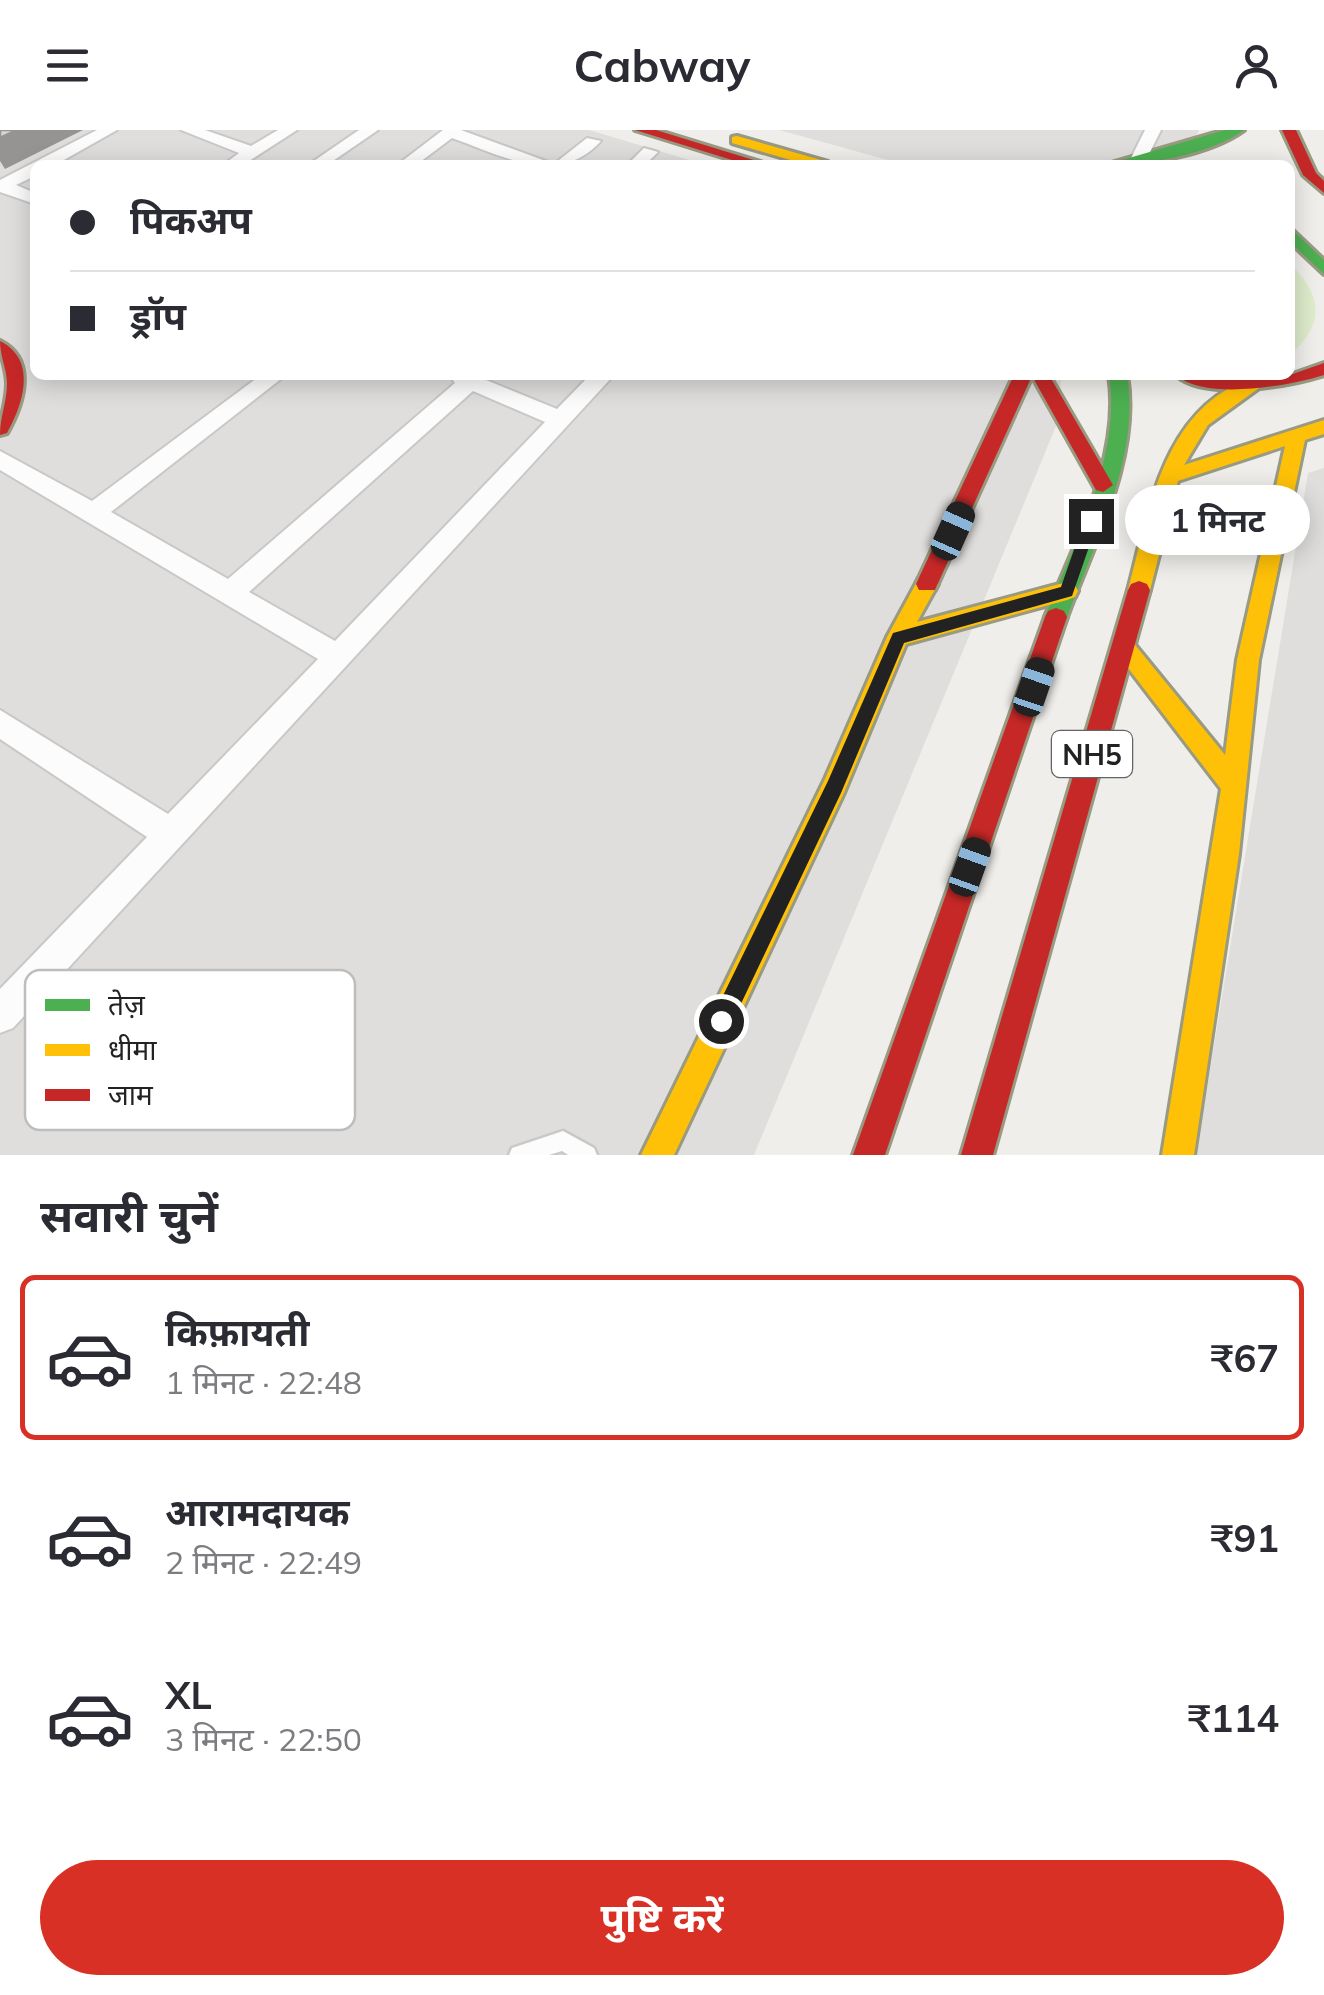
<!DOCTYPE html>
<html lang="hi">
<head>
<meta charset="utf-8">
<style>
	body { margin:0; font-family:Mulish,"Noto Sans Devanagari",sans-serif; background:#f7f7f7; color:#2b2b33; height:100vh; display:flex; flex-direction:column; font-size:38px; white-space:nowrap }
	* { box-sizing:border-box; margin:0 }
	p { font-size:32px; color:#7c7c81 }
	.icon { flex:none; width:55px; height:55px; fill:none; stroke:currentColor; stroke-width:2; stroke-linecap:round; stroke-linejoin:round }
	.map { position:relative; height:1025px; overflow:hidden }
	.drawer { display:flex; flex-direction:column; background:#fff; flex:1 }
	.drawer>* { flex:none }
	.hud { position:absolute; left:30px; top:30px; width:1265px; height:220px; border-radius:15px; box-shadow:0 5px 25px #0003; display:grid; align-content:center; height:220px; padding:0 40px; background:#fff }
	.end { position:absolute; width:45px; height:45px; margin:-22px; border:12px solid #222; background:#fff; box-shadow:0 0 0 5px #fff }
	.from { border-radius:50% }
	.bubble { position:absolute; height:70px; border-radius:35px; background:#fff; box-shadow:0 5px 25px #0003; font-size:32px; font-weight:700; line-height:70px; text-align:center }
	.car { position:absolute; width:30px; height:60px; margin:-30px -15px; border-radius:12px; box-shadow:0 0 8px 2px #0007; background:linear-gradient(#222 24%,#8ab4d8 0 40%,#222 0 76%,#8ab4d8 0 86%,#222 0) }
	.hud b { display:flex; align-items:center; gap:35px; height:95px; font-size:38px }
	.hud b+b { border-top:2px solid #e1e1e2 }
	.hud i { width:25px; height:25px; background:#2b2b33 }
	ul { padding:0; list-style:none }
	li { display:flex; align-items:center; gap:30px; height:165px; margin:0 20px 15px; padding:0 20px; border:5px solid transparent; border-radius:15px }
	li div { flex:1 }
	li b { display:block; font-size:38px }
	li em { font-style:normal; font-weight:700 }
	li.current { border-color:#d93025 }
	li>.icon { width:90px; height:90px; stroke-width:1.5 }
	h2 { padding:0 40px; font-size:45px; line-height:120px }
	.primary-button { display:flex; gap:20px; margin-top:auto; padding:20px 40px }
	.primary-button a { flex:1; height:115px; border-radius:60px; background:#d93025; color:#fff; font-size:40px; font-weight:700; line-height:115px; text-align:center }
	header { display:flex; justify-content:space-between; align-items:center; height:130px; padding:0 40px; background:#fff; font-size:45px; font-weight:700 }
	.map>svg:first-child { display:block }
	.residential { fill:#dfdedc }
	.grass { fill:#ddeccb }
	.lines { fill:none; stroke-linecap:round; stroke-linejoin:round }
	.lane-casing { stroke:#c9c8c7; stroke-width:5 }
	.street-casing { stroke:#c9c8c7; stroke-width:4 }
	.fast-casing { stroke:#999a82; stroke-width:6 }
	.slow-casing { stroke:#999a82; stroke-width:6 }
	.jam-casing { stroke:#999a82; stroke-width:6 }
	.lane { fill:#fdfcfc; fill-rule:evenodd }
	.street { fill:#fdfcfc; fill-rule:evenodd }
	.fast { fill:#4caf50; fill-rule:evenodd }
	.slow { fill:#ffc107; fill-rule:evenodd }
	.jam { fill:#c62828; fill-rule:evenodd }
	.shaded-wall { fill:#969493 }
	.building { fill:#d7d4d2; stroke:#969493; stroke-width:2.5 }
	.route { fill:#222 }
	.labels { text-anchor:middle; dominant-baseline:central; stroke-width:8; stroke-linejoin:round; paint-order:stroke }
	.shield { fill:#fff; stroke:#646464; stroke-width:2.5 }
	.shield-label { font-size:28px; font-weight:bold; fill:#222 }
	.key { fill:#fff; stroke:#bdbdbd; stroke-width:2.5 }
	.key-label { font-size:28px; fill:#222 }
</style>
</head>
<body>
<header><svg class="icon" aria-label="menu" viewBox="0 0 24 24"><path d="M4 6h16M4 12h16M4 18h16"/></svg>Cabway<svg class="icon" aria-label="person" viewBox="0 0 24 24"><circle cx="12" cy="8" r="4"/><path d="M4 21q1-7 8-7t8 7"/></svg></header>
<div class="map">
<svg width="1324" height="1025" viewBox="0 0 1324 1025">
	<rect width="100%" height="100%" fill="#f0eeeb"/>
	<!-- residential -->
	<g class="residential">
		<polygon points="0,0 589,0 706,35 35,35 35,245 1061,245 1059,289 754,1025 0,1025"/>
		<polygon points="779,0 1199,0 1190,20 1119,35 906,35"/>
		<polygon points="1324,338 1324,1025 1196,1025 1308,343"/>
	</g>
	<!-- grass -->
	<path class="grass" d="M1290 134C1324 166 1324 197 1290 224Z"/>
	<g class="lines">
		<!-- lane casing -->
		<g class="lane-casing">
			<polygon id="lane" points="563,1001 594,1018 597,1025 568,1025 562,1021 549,1025 509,1025 512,1018"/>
		</g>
		<!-- street casing -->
		<g class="street-casing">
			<g id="street">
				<polygon points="97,0 117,0 55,35 35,35 35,46 16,55 35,63 35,74 0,62 0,50"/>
				<polygon points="181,0 205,0 251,16 278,0 297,0 243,35 223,35 239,23"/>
				<polygon points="359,0 378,0 327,35 308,35"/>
				<path d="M443 0H461L554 34 587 8 601 11C558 58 503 26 452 8L416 35H397Z"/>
				<polygon points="1145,0 1161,0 1144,34 1132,34 1130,30"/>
				<polygon points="644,18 658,22 645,35 627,35"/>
				<path d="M261 245H286L111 382 228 449 455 253 449 245H489L486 250 557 279 590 245H614L13 898 0 903V859L147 707 0 609V580L168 684 318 529 0 340V321L92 371ZM473 261 545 292 335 511 249 462Z"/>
			</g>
		</g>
		<!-- fast casing -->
		<g class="fast-casing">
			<g id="fast">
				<path d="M1225 0H1244C1209 25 1147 35 1105 35Z"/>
				<polygon points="1290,98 1324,130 1324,144 1290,112"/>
				<path d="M1109 245H1127C1141 326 1094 413 1067 487L1064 493H1048L1045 487C1074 413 1122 326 1109 245Z"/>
			</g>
		</g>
		<!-- slow casing -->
		<g class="slow-casing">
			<g id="slow">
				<polygon points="737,6 828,32 830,35 808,35 732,13 732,7"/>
				<path d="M1253 248 1259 250V258L1208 295 1184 335 1324 290V304L1305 310 1259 530 1239 724 1194 1025H1162L1221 659 1112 517 1115 510 1123 507 1131 510 1225 625 1237 530 1285 316 1178 351 1150 460 1147 466H1131L1128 460C1149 381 1163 277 1253 248Z"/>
				<polygon points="927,445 938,454 917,492 1067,452 1075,455 1078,461 1075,467 1067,470 906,514 843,665 674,1025 641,1025 825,649 887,507 919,448"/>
			</g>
		</g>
		<!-- jam casing -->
		<g class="jam-casing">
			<g id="jam">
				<polygon points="635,0 656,0 770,35 748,35"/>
				<polygon points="1282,0 1296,0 1316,43 1324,51 1324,63 1303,45"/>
				<path d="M0 211C38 230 23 275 7 303L0 305C0 287 7 271 7 254 7 239 0 227 0 211Z"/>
				<path d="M1324 233V245C1289 256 1205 271 1176 245H1290Z"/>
				<polygon points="1014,245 1049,245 1113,355 1103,362 1096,360 1032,246 935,460 919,460 916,454"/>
				<polygon points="1139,451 1147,454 1150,460 993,1025 961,1025 1128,460 1131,454"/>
				<polygon points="1056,478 1064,481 1067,487 885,1025 853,1025 1045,487 1048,481"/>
			</g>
		</g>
		<!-- lane -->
		<use href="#lane" class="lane"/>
		<!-- street -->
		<use href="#street" class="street"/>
		<!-- fast -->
		<use href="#fast" class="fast"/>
		<!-- slow -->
		<use href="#slow" class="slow"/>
		<!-- jam -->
		<use href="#jam" class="jam"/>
	</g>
	<!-- shaded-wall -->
	<polygon class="shaded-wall" points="17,0 83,0 5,39 0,31 0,8"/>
	<!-- building -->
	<polygon class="building" points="0,0 17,0 0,8"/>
	<!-- route -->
	<polygon class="route" points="1091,385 1098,391 1072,466 904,513 841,663 729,899 721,902 714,899 711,891 714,884 828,651 893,503 1061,457 1084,391"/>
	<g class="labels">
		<!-- shield labels -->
		<rect class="shield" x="1052" y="601" width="80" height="46" rx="8"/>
		<g class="shield-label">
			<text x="1092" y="624">NH5</text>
		</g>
	</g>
	<!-- legend -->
	<rect x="25" y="840" width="330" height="160" rx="15" class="key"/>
	<rect x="45" y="869" width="45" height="12" fill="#4caf50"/>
	<rect x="45" y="914" width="45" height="12" fill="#ffc107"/>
	<rect x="45" y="959" width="45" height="12" fill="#c62828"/>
	<g class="key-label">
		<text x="108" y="885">तेज़</text>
		<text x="108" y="930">धीमा</text>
		<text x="108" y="975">जाम</text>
	</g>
</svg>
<i class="end from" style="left:721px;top:891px"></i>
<i class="end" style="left:1091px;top:391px"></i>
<div class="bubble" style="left:1125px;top:355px;width:185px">1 मिनट</div>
<i class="car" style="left:953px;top:401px;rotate:24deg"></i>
<i class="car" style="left:1034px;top:557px;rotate:19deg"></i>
<i class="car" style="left:970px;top:737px;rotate:20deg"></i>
<div class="hud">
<b><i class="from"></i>पिकअप</b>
<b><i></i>ड्रॉप</b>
</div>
</div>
<section class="drawer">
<h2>सवारी चुनें</h2>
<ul>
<li class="current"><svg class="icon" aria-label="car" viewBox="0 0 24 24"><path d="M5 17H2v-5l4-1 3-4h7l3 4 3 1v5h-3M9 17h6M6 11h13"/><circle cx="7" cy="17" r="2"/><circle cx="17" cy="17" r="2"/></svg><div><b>किफ़ायती</b><p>1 मिनट · 22:48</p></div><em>₹67</em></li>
<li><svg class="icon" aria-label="car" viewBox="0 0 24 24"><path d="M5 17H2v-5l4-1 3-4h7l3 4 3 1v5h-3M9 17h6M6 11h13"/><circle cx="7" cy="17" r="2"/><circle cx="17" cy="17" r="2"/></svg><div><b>आरामदायक</b><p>2 मिनट · 22:49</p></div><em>₹91</em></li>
<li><svg class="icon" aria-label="car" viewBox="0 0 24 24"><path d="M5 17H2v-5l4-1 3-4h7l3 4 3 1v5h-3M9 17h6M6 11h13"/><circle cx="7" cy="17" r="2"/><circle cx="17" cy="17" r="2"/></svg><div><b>XL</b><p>3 मिनट · 22:50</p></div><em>₹114</em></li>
</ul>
<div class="primary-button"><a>पुष्टि करें</a></div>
</section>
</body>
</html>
